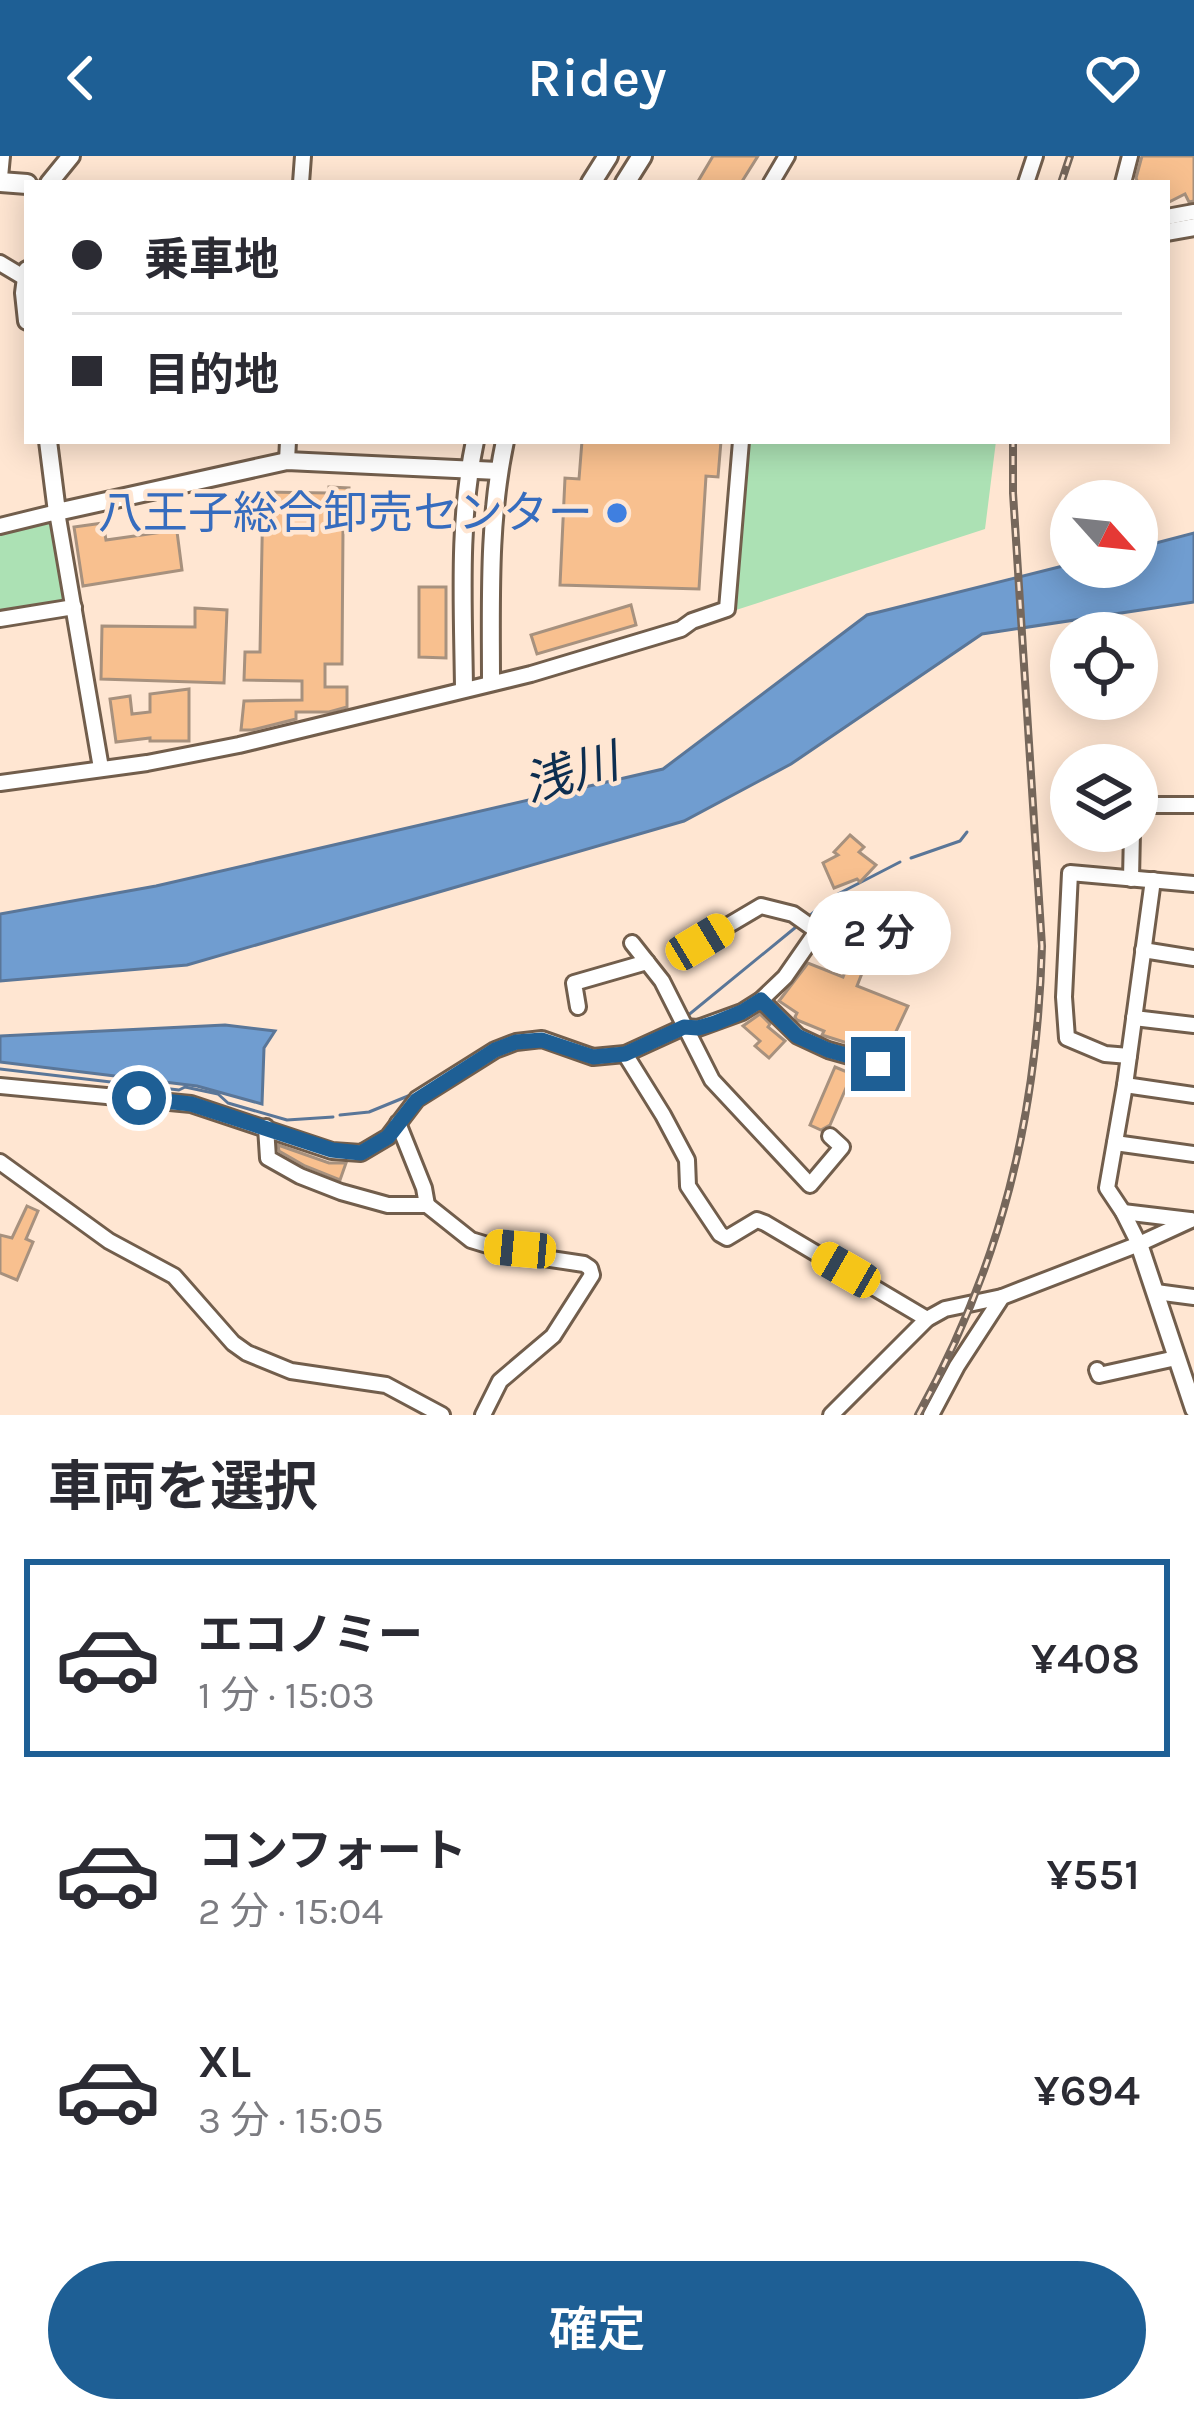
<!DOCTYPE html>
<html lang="ja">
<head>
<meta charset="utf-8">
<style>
	body { margin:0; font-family:Karla,"Noto Sans JP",sans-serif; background:#f2f2f3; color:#2b2b33; height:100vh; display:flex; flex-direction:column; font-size:45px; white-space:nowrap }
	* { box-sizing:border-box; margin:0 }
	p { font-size:39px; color:#7c7c81 }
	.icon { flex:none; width:66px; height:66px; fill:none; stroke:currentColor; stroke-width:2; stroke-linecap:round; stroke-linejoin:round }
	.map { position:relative; height:1259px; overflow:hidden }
	.details { display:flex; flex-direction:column; background:#fff; flex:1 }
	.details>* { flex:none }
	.guide { position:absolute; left:24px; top:24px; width:1146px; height:264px; border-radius:0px; box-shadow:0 6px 30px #0003; display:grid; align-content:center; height:264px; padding:0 48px; background:#fff }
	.needle { width:78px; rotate:117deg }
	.controls { position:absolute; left:1050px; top:324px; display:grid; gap:24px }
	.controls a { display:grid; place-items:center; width:108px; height:108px; border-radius:50%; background:#fff; box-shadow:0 6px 30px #0003; font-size:60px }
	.end { position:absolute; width:54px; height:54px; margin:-27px; border:15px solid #1e5f95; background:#fff; box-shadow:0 0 0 6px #fff }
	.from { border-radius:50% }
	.bubble { position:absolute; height:84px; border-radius:42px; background:#fff; box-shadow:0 6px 30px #0003; font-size:39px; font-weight:600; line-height:84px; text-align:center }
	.car { position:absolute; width:36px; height:72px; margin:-36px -18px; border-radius:15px; box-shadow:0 0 9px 3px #0007; background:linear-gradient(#f5c518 24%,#345 0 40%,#f5c518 0 76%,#345 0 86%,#f5c518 0) }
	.guide b { display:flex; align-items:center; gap:42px; height:114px; font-size:45px }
	.guide b+b { border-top:3px solid #e1e1e2 }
	.guide i { width:30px; height:30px; background:#2b2b33 }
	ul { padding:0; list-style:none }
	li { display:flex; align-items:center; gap:36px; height:198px; margin:0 24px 18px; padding:0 24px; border:6px solid transparent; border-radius:0px }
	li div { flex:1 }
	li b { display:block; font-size:45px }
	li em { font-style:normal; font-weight:600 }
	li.active { border-color:#1e5f95 }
	li>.icon { width:108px; height:108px; stroke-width:1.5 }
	h2 { padding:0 48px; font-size:54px; line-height:144px }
	.button { display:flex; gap:24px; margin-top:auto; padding:24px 48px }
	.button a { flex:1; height:138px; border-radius:72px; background:#1e5f95; color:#fff; font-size:48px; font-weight:600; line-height:138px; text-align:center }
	header { display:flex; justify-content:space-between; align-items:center; height:156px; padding:0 48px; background:#1e5f95; color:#fff; font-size:54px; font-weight:600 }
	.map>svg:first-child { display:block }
	.green { fill:#ace1b4 }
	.water { fill:#709dd0; stroke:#5a7698; stroke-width:3 }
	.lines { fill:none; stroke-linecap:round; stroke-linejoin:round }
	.stream { stroke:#5a7698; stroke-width:3 }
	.building { fill:#f8c08f; stroke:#a7917e; stroke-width:3 }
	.minor-casing { stroke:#725e4c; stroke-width:20 }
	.tertiary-casing { stroke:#725e4c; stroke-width:22 }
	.secondary-casing { stroke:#725e4c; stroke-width:24 }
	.minor { stroke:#fff; stroke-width:14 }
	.tertiary { stroke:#fff; stroke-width:16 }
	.secondary { stroke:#fff; stroke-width:18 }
	.rail-casing { stroke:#76675b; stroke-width:8 }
	.rail { stroke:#ffe6d2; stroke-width:3; stroke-dasharray:9; stroke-linecap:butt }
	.route { stroke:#1e5f95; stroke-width:15 }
	.shop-dot { fill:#3f7fe0; stroke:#ffe6d2; stroke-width:4.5 }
	.labels { text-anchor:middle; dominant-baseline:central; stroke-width:9; stroke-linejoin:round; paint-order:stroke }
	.shop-label { font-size:45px; fill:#366cbe; stroke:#ffe6d2; text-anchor:end }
	.water-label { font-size:48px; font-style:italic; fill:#0d2e50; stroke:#ffe6d2 }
</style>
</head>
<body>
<header><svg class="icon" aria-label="back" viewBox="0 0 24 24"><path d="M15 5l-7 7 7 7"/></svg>Ridey<svg class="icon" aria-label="heart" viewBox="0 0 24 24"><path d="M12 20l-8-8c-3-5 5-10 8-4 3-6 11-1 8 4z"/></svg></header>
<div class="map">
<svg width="1194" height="1259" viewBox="0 0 1194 1259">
	<rect width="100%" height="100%" fill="#ffe6d2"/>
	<!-- green -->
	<g class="green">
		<polygon points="749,285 996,285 985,373 736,454"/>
		<polygon points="57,356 74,451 0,463 0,370"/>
	</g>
	<!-- water -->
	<g class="water">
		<polygon points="1194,377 1194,446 982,478 791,608 684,665 187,809 0,825 0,758 156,730 663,613 867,459 1071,408 1071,411 1137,411 1137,392"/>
		<polygon points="225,869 275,875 264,892 262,948 197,930 0,906 0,880"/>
	</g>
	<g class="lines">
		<!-- stream -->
		<g class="stream">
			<polyline points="911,702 960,685 967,676"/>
			<polyline points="838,738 900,706"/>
			<polyline points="808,761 830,743"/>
			<polyline points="686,861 796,771"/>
			<polyline points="0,913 179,934 185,931 218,938 228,947 287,964 333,961"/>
			<polyline points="340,959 369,956 413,938"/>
		</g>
	</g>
	<!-- building -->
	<g class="building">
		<polygon points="713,0 758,0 741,27 697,27"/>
		<polygon points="1142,0 1194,0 1194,45 1189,46 1185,38 1167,47 1167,27 1138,27 1136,22"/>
		<polygon points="582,285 721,285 718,321 706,320 699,433 560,429 565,322 579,323"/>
		<polygon points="329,331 349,332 348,374 343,373 342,508 325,508 325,531 347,531 347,551 329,556 296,556 296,563 252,574 241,574 244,545 302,544 302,525 244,524 245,496 260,496 263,336 329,337"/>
		<polygon points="103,367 106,384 163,376 162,370 176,368 182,414 83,430 74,371"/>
		<polygon points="419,431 446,431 446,502 419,501"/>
		<polygon points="631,449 636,469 537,498 531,479"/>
		<polygon points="195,452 227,454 224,527 101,523 102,470 195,471"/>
		<polygon points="189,533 189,585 150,585 150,582 116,586 110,543 130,540 132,558 150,556 150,538"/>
		<polygon points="850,679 864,691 859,696 876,709 860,726 857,723 834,732 823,707 838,699 834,696"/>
		<polygon points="851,801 866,807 857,830 908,850 885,899 822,879 824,875 797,864 795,861 797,857 779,845 808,807 843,821"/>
		<polygon points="760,858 770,868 768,871 785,885 769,902 755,890 760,885 743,870"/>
		<polygon points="835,911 852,918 830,969 821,974 810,969"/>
		<polygon points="278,989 329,1007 346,1007 340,1024 305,1010 279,995"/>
		<polygon points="27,1050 38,1055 26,1083 33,1086 17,1124 0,1117 0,1079 12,1082"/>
	</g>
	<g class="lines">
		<!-- minor casing -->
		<g class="minor-casing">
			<g id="minor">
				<polyline points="0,21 2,0"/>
				<polyline points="301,27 303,0"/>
				<polyline points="771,27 787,0"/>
				<polyline points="1026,27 1035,0"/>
				<polyline points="1123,27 1130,0"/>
				<polyline points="1167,61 1194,56"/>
				<polyline points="0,107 25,122"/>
				<polyline points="287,305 288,285"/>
				<polyline points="0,370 57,356 101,612"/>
				<polyline points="0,463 74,451"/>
				<polyline points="0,627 147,607 239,589 531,518 681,473 692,465 727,453 741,285"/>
				<polyline points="1137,649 1194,649"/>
				<polyline points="1131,723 1132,675"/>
				<polyline points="632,787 662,825 712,924 810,1029 842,991 830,980"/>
				<polyline points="1143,794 1194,802"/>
				<polyline points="761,844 798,880 828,894 878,908"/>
				<polyline points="578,851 574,827 647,806"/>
				<polyline points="1134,862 1194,869"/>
				<polyline points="625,898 663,959 687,1004 688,1030 720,1078 727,1082 757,1064 765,1067 927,1163"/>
				<polyline points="1129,900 1105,898 1067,882 1064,841 1070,717 1194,728"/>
				<polyline points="1125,929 1194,939"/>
				<polyline points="0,930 191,948 332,995 361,997 388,981 417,943 495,894 516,886 542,883 593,901 625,898 684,871 698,872 742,856 761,844 785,821 817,775 793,758 761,750 700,786"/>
				<polyline points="398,967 424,1032 427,1049"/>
				<polyline points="266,971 268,1002 300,1020 341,1036 388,1049 427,1049 471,1084 494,1091 521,1093 544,1102 584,1108 590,1112 592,1119 553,1180 500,1225 483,1259"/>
				<polyline points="1115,987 1194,998"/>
				<polyline points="0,1006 109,1085 174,1120 233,1187 247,1197 291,1215 386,1229 442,1259"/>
				<polyline points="1123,1056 1190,1064"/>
				<polyline points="1139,1088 1123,1056 1107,1032 1125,929 1153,724"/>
				<polyline points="1156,1136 1194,1141"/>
				<polyline points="1097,1214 1099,1219 1176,1202"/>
				<polyline points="831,1259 927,1163 945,1153 1002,1141"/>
				<polyline points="931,1259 957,1210 1002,1141 1139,1088 1191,1064"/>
			</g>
		</g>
		<!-- tertiary casing -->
		<g class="tertiary-casing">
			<g id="tertiary">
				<polyline points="49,27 71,0"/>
				<polyline points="1167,76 1194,71"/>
				<polyline points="27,114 24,137 27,165"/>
				<polyline points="48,285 57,356 287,305 498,315"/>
				<path d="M491 525C491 445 488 365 505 285"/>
				<path d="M464 532C463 449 458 366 475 285"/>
				<polyline points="1139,1088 1194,1253"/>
			</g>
		</g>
		<!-- secondary casing -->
		<g class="secondary-casing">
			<g id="secondary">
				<polyline points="0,26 27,28"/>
				<polyline points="591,27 608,0"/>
				<polyline points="625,27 642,0"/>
			</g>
		</g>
		<!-- minor -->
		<use href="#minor" class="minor"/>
		<!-- tertiary -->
		<use href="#tertiary" class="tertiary"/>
		<!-- secondary -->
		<use href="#secondary" class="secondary"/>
		<!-- rail casing -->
		<g class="rail-casing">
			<g id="rail">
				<polyline points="1061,27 1070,0"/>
				<path d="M918 1259C1001 1109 1037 962 1042 790L1013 337V285"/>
			</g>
		</g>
		<!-- rail -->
		<use href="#rail" class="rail"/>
	</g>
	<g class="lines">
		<!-- route -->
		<polyline class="route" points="139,942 191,948 332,994 361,997 388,981 417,944 495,894 516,886 542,884 593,901 625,898 684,871 698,872 715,867 742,856 761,844 797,880 828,894 878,908"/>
	</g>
	<!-- markers -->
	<circle class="shop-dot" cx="617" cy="357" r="12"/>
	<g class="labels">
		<!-- shop labels -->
		<g class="shop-label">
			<text x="593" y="357">八王子総合卸売センター</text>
		</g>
		<!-- water labels -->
		<g class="water-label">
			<text transform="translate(571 617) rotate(-16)">浅川</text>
		</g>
	</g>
</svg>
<div class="controls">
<a><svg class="needle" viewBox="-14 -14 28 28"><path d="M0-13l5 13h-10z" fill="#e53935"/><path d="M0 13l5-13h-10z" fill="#7c7c81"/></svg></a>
<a><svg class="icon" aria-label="locate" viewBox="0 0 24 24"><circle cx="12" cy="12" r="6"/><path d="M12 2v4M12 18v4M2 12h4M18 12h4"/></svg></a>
<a><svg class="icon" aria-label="layers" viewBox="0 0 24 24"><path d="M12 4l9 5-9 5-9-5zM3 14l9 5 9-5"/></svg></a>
</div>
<i class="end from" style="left:139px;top:942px"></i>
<i class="end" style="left:878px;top:908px"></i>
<div class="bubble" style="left:807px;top:735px;width:144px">2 分</div>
<i class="car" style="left:700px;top:786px;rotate:59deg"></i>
<i class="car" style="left:520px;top:1093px;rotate:275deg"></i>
<i class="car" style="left:846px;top:1114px;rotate:300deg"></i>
<div class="guide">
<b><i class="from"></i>乗車地</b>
<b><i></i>目的地</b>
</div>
</div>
<section class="details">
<h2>車両を選択</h2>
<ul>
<li class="active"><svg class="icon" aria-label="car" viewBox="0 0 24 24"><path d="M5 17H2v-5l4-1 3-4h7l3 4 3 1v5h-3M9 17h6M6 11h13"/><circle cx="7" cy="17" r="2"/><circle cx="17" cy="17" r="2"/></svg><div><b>エコノミー</b><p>1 分 · 15:03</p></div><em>¥408</em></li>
<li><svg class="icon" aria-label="car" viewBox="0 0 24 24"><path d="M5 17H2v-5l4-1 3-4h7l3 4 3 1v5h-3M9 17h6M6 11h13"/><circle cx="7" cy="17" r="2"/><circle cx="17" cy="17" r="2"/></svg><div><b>コンフォート</b><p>2 分 · 15:04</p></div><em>¥551</em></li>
<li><svg class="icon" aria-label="car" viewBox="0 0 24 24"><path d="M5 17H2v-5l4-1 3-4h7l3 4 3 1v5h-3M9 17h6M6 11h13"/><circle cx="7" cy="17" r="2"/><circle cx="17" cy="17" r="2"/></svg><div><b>XL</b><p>3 分 · 15:05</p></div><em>¥694</em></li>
</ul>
<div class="button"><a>確定</a></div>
</section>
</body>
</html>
